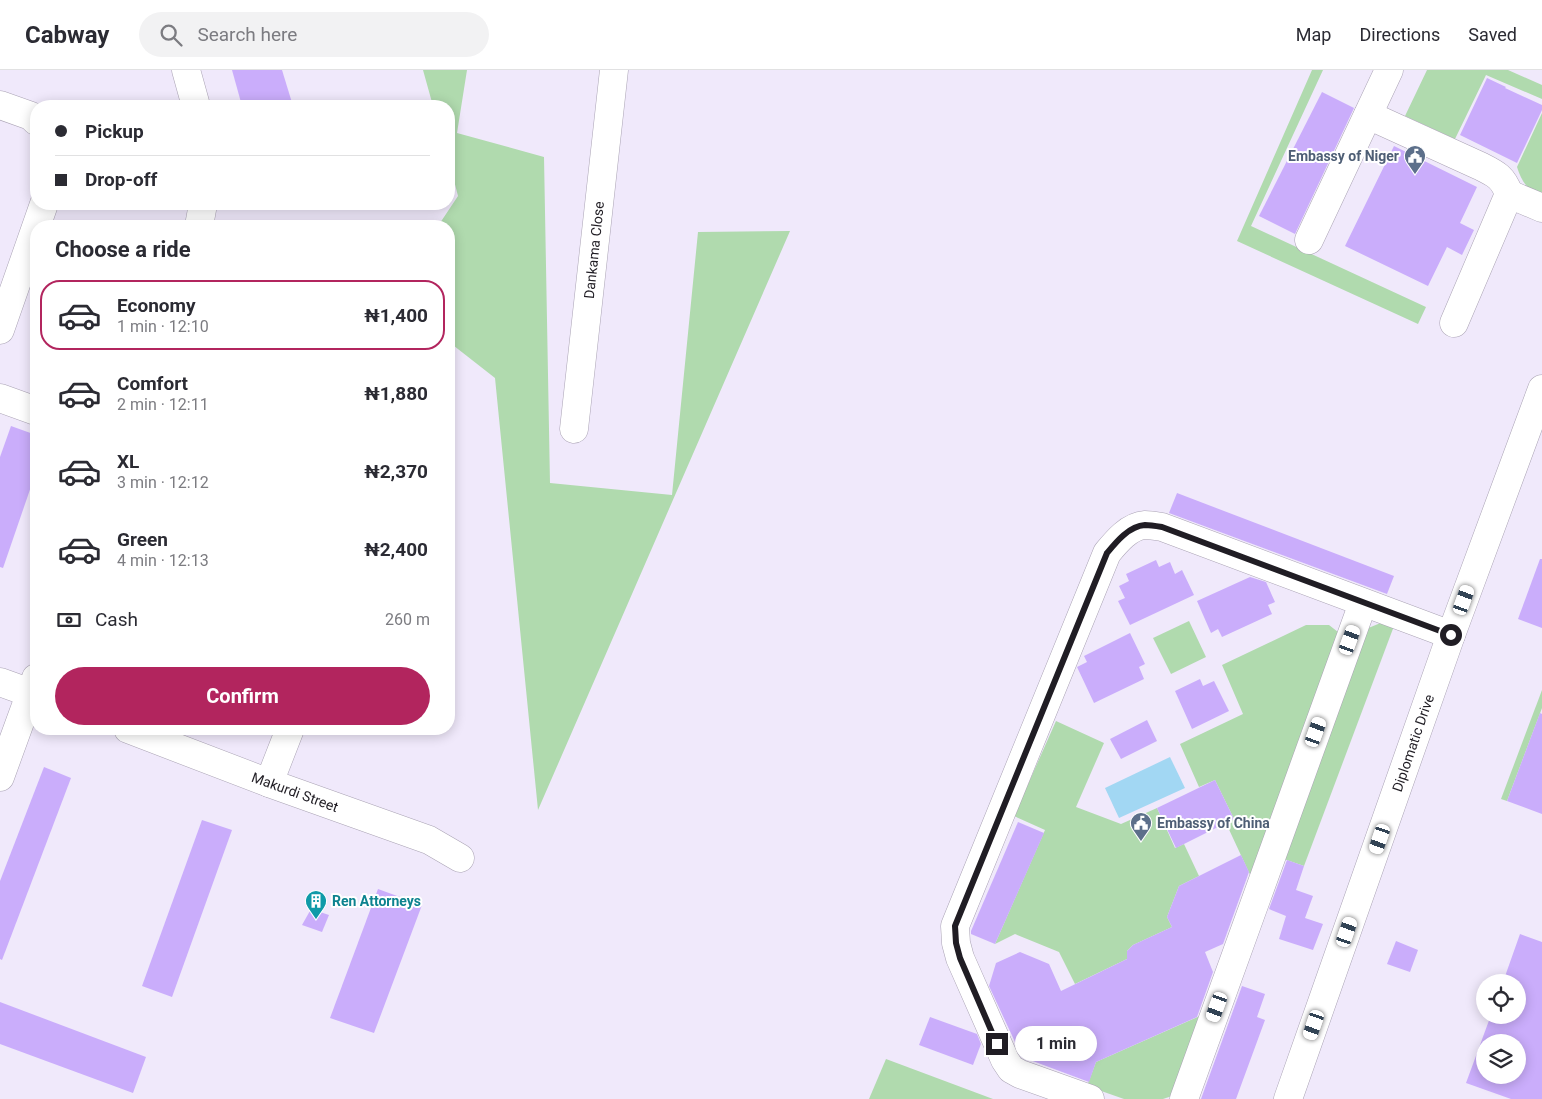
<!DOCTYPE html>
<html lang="en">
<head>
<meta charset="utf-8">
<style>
	body { margin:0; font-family:Roboto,sans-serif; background:#f2f2f3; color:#2b2b33; height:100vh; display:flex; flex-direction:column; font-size:19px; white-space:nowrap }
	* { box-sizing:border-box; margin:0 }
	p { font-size:16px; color:#7c7c81 }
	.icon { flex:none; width:28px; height:28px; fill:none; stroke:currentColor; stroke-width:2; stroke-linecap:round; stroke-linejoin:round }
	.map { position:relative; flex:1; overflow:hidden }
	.side { position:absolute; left:30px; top:150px; width:425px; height:515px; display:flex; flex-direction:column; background:#fff; border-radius:20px; box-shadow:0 2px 12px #0003 }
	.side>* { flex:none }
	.guide { position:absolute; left:30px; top:30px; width:425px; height:110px; border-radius:20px; box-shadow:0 2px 12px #0003; display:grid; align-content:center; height:110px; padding:0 25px; background:#fff }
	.controls { position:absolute; left:1476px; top:904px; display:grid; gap:10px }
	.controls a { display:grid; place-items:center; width:50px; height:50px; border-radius:50%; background:#fff; box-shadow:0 2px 12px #0003; font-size:25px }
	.end { position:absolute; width:22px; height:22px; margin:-11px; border:6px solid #201d24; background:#fff; box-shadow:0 0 0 2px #fff }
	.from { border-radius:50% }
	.bubble { position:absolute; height:35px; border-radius:18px; background:#fff; box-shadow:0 2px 12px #0003; font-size:16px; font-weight:700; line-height:35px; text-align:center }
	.car { position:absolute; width:15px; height:30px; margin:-15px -8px; border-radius:6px; box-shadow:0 0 4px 1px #0007; background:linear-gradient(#fff 24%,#345 0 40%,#fff 0 76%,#345 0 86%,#fff 0) }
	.guide b { display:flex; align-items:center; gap:18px; height:48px; font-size:19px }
	.guide b+b { border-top:1px solid #e1e1e2 }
	.guide i { width:12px; height:12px; background:#2b2b33 }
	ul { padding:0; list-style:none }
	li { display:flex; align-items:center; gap:15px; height:70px; margin:0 10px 8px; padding:0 15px; border:2px solid transparent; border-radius:20px }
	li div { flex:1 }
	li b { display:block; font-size:19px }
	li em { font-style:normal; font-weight:700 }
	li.selected { border-color:#b2255e }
	li>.icon { width:45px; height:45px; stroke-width:1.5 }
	h2 { padding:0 25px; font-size:22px; line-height:60px }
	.pay { display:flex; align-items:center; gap:12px; height:55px; padding:0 25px; font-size:19px }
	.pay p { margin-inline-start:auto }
	.primary-button { display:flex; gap:10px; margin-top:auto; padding:10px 25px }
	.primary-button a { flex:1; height:58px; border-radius:30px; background:#b2255e; color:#fff; font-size:20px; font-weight:700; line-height:58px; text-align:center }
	header { display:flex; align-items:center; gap:30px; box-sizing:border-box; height:70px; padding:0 25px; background:#fff; border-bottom:1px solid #e1e1e2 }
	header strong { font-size:24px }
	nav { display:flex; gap:28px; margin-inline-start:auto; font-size:18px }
	.search { width:350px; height:45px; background:#f2f2f3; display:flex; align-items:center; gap:12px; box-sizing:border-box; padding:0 18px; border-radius:28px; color:#7c7c81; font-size:19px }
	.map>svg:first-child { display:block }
	.green { fill:#b0daae }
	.water { fill:#a2d7f3 }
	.building { fill:#caadfb; fill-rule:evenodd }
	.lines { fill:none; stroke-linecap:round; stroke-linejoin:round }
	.minor-casing { stroke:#aaa3b4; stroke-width:29 }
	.minor { stroke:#fff; stroke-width:28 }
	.route { stroke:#201d24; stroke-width:6 }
	.labels { text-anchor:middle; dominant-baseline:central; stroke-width:4; stroke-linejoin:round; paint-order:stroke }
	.service-label { font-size:14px; font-weight:bold; fill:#4e5e75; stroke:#fff; text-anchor:end }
	.street-label { font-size:14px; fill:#201d24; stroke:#fff }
	.culture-label { font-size:14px; font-weight:bold; fill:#0d838f; stroke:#fff; text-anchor:start }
</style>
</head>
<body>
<header>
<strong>Cabway</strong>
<div class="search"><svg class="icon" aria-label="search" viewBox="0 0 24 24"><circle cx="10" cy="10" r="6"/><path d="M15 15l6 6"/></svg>Search here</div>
<nav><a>Map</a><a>Directions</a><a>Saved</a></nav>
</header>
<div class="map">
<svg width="1542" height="1029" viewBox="0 0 1542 1029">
	<rect width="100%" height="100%" fill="#f0e9fb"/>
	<!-- green -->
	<g class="green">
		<polygon points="423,0 467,0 457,63 544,87 550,413 672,425 698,162 790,161 538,740 495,308 449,272 449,156 438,156 458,126 449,91 449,36 433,36"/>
		<polygon points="1312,0 1323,0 1251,156 1426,237 1418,254 1237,171"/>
		<polygon points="1427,0 1508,0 1542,15 1542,29 1486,5 1455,69 1405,46"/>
		<path d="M1542 43V126C1527 120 1522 112 1517 97Z"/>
		<polygon points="1189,551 1206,587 1171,604 1153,568"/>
		<polygon points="1383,552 1394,556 1304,796 1278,787 1361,561"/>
		<polygon points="1306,555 1329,555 1338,562 1252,809 1226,753 1234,749 1215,710 1199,717 1180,674 1243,644 1222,595"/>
		<polygon points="1542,620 1542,638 1507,731 1501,729"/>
		<polygon points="1056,651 1104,673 1076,737 1121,754 1157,738 1175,778 1184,774 1199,806 1179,816 1167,847 1172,857 1133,875 1127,881 1127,889 1075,914 1059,882 1015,864 995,874 1045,760 1014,746"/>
		<polygon points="1202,945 1172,1026 1163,1029 1124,1029 1087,1016 1096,992"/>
		<polygon points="886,989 993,1029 869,1029"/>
	</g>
	<!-- water -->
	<polygon class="water" points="1170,687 1185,718 1119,748 1105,718"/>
	<!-- building -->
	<g class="building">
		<polygon points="232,0 282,0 293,36 242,36"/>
		<polygon points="1487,8 1506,17 1505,18 1542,35 1542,40 1517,93 1460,65"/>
		<polygon points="1322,22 1354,38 1295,164 1259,146"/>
		<polygon points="1394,76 1477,117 1460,153 1474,160 1462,185 1447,177 1428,216 1345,176"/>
		<polygon points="11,356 36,365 36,402 3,498 0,497 0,387"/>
		<polygon points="1177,423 1394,506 1387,524 1169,443"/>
		<polygon points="1540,489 1542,489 1542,558 1518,549"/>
		<polygon points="1156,490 1159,497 1170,492 1175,504 1182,500 1194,525 1130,555 1118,531 1125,528 1119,516 1129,511 1126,504"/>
		<polygon points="1250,507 1266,512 1275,532 1268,535 1272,544 1222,567 1218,559 1211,563 1197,531"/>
		<polygon points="1130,563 1145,594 1139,597 1144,609 1094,633 1077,597 1087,592 1084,586"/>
		<polygon points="1200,609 1203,616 1214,611 1229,641 1192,659 1175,621"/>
		<polygon points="1540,643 1542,644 1542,744 1507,731"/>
		<polygon points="1147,650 1157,671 1121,689 1110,669"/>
		<polygon points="44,697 71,708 2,890 0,889 0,811"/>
		<polygon points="1215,710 1234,749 1176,778 1157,738"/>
		<polygon points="202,750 232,760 172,927 142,916"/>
		<polygon points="1018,752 1044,763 995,874 971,864 971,861"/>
		<polygon points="1241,785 1249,802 1223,874 1205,882 1213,902 1197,947 1096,992 1089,1012 1022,987 989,916 996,893 1020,882 1049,894 1061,921 1127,889 1127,881 1133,875 1172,857 1167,847 1179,816"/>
		<polygon points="1287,790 1304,796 1296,820 1313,826 1305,848 1323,854 1313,880 1279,869 1286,846 1269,839"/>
		<polygon points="378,819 422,835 374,963 330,948"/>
		<polygon points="311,839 329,845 322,862 302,855"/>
		<path d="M1520 864 1542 872V1029H1511L1466 1013 1491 945H1518V912H1503ZM1485 972H1518V1005H1485Z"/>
		<polygon points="1396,871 1418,880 1410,902 1387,894"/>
		<polygon points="1242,916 1265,924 1257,947 1265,950 1236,1029 1201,1029"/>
		<polygon points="0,932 146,987 133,1023 0,974"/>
		<polygon points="930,947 977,964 981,974 973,995 919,975"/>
	</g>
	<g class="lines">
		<!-- minor casing -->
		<g class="minor-casing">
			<g id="minor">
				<polyline points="186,0 196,36"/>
				<polyline points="0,35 31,46 36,51"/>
				<path d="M1368 45 1480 96C1496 104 1503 107 1509 124L1454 253"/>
				<polyline points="1509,124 1542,138"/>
				<polyline points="199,156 203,134"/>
				<polyline points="1309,170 1389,0"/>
				<polyline points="0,260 44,134"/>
				<polyline points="0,328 36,341"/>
				<polyline points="574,359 614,0"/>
				<polyline points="0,612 36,625"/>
				<polyline points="128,659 269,713 429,770 460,788"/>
				<polyline points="0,707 36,608"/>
				<polyline points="269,713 290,659"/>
				<path d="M1090 1029 1020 1004 1011 999 1005 990 960 888 956 873 955 856 1107 483C1116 472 1129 456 1145 455 1150 455 1156 456 1162 457L1451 565"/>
				<polyline points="1184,1029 1363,533"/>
				<polyline points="1288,1029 1451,565 1542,319"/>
			</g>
		</g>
		<!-- minor -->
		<use href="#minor" class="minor"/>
	</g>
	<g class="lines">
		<!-- route -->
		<path class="route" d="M997 974 960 888 956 873 955 856 1107 483C1116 472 1129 456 1145 455 1150 455 1156 456 1162 457L1451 565"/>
	</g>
	<!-- icons -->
	<defs>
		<g id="civic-pin" transform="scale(1.125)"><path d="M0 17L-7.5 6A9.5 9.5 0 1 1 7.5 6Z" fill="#5c6f8a" stroke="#fff"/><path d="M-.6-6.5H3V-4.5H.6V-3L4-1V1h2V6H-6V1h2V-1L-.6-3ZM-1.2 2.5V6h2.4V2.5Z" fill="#fff"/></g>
		<g id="building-pin" transform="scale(1.125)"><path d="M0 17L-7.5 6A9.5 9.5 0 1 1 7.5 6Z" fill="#0f9aa8" stroke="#fff"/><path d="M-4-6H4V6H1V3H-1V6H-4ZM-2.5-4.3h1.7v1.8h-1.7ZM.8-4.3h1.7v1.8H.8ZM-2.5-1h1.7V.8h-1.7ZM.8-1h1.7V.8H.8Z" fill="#fff"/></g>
	</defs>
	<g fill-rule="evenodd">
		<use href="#civic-pin" x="1415" y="86"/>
		<use href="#civic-pin" x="1141" y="753"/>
		<use href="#building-pin" x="316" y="831"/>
	</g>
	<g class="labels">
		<!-- service labels -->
		<g class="service-label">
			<text x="1399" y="86">Embassy of Niger</text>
			<text x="1157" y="753" text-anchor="start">Embassy of China</text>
		</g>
		<!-- street labels -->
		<g class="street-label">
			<text transform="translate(594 180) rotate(-84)">Dankama Close</text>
			<text transform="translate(1413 673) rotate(-71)">Diplomatic Drive</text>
			<text transform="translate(295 722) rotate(20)">Makurdi Street</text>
		</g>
		<!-- culture labels -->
		<g class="culture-label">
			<text x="332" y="831">Ren Attorneys</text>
		</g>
	</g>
</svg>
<div class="controls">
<a><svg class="icon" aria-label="locate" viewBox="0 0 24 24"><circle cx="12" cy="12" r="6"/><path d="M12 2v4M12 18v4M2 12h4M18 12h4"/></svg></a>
<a><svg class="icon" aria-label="layers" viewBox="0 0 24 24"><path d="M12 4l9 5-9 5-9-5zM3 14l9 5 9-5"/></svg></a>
</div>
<i class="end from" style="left:1451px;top:565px"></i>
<i class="end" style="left:997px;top:974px"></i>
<div class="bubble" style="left:1015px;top:956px;width:82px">1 min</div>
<i class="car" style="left:1464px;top:530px;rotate:20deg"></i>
<i class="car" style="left:1350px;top:570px;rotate:20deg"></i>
<i class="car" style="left:1316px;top:662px;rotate:20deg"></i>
<i class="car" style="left:1380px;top:769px;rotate:199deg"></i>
<i class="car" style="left:1347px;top:862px;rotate:19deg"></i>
<i class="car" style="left:1217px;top:937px;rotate:200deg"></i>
<i class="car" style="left:1314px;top:955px;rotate:199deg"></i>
<div class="guide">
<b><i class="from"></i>Pickup</b>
<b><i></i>Drop-off</b>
</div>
<section class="side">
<h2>Choose a ride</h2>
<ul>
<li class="selected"><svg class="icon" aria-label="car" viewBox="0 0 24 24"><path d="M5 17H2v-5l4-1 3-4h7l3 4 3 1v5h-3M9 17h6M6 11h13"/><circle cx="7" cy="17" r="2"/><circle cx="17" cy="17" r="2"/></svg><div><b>Economy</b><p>1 min · 12:10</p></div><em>₦1,400</em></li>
<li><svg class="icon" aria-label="car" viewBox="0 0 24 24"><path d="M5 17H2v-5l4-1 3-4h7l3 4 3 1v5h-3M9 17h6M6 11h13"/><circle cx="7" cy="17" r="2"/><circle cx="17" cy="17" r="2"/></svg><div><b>Comfort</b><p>2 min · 12:11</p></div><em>₦1,880</em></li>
<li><svg class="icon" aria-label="car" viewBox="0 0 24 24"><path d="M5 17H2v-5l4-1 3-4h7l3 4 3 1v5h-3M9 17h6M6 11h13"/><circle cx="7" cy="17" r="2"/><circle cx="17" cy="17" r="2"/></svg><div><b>XL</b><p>3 min · 12:12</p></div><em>₦2,370</em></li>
<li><svg class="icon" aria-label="car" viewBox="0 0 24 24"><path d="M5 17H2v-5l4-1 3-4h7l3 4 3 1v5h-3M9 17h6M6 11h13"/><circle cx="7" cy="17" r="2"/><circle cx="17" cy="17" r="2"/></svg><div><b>Green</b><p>4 min · 12:13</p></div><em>₦2,400</em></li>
</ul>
<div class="pay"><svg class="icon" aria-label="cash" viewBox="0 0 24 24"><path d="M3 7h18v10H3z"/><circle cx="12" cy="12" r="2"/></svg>Cash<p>260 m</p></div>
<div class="primary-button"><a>Confirm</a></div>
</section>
</div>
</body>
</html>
